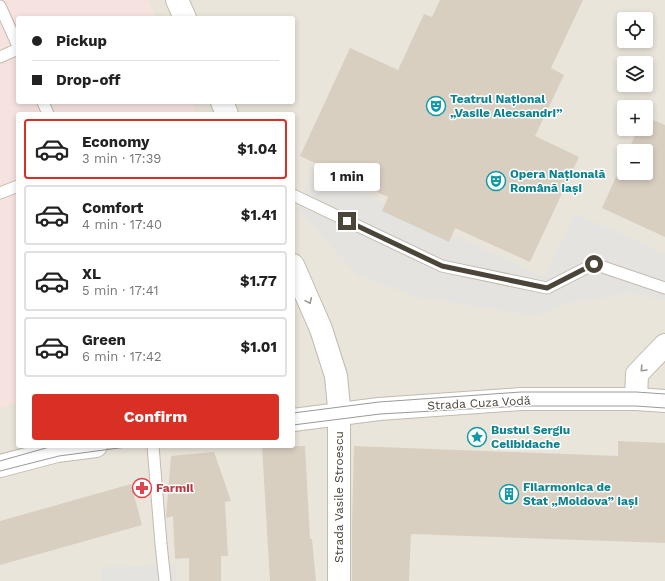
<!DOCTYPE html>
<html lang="en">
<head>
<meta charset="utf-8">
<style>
	body { margin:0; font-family:"Work Sans",sans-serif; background:#f6f6f6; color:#222; height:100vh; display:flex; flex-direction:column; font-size:15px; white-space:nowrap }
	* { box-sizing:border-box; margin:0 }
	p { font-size:13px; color:#767676 }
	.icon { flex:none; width:22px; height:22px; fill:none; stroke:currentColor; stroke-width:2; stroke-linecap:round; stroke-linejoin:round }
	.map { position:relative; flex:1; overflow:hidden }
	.side { position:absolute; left:16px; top:112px; width:279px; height:336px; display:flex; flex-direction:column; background:#fff; border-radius:4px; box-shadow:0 2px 6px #0003 }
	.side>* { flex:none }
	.hud { position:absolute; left:16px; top:16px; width:279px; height:88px; border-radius:4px; box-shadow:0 2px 6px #0003; display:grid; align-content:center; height:88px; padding:0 16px; background:#fff }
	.buttons { position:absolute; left:617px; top:12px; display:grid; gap:8px }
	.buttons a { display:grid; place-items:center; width:36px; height:36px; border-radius:4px; background:#fff; box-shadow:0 2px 6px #0003; font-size:20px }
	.end { position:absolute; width:18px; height:18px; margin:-9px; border:5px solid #4b4439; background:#fff; box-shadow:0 0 0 2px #fff }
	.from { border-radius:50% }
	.bubble { position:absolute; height:28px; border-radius:4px; background:#fff; box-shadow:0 2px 6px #0003; font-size:13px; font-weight:700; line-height:28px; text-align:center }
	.hud b { display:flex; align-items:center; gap:14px; height:38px; font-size:15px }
	.hud b+b { border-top:1px solid #e0e0e0 }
	.hud i { width:10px; height:10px; background:#222 }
	ul { padding:7px 0 0; list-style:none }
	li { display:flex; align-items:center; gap:12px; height:60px; margin:0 8px 6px; padding:0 8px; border:2px solid #e0e0e0; border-radius:4px }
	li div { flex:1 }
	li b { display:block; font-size:15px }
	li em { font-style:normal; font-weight:700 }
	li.current { border-color:#d93025 }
	li>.icon { width:36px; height:36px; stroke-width:1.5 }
	.primary-button { display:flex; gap:8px; margin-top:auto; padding:8px 16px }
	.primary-button a { flex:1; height:46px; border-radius:4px; background:#d93025; color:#fff; font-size:16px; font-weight:700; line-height:46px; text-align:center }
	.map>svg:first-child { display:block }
	.residential { fill:#eae5da; fill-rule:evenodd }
	.medical { fill:#f6e3e0 }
	.parking { fill:#e5e3e0 }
	.building { fill:#d8cfc1 }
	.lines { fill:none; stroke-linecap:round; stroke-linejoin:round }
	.service-casing { stroke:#c2bbae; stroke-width:13 }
	.minor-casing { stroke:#c2bbae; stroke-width:24 }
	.tertiary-casing { stroke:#c2bbae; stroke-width:24 }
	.service { stroke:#fff; stroke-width:11 }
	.minor { stroke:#fff; stroke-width:22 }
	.tertiary { stroke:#fff; stroke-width:22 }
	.tram { stroke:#9a9a9a; stroke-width:1 }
	.oneway { stroke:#9c9892 }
	.route { stroke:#4b4439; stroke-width:5 }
	.labels { text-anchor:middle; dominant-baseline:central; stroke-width:3; stroke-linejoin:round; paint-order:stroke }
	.culture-label { font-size:12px; font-weight:bold; fill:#0d838f; stroke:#fff; text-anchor:start }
	.street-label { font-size:12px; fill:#4b4439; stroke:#fff }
	.health-label { font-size:12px; font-weight:bold; fill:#be3a42; stroke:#fff; text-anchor:start }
</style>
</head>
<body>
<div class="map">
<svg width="665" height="581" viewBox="0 0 665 581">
	<rect width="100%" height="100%" fill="#f6f3ec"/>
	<!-- residential -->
	<path class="residential" d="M0 0H665V581H0ZM18 18H293V102H18ZM624 19H646V41H624ZM624 63H646V85H624ZM624 107H646V129H624ZM18 114H293V446H18ZM624 151H646V173H624Z"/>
	<!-- medical -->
	<polygon class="medical" points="0,0 147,0 156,18 18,18 18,102 192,102 197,114 18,114 18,402 0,408"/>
	<!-- parking -->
	<g class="parking">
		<polygon points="314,170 544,277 575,213 665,254 665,300 630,293 569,303 535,316 412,296 357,275 297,209"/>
		<polygon points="176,565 176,581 101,581 101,567"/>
	</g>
	<!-- building -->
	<g class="building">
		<polygon points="440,0 583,0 551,68 564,75 535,136 579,157 530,262 455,228 449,242 382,211 388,197 300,156 350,48 398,70 424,14 432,17"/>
		<polygon points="646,119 651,119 665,125 665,237 602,208 624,159 624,173 646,173 646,151 628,151 638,129 646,129"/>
		<polygon points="618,441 665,443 665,543 411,534 409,581 352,581 352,523 354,446 618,456"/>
		<polygon points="262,446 305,446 310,539 312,539 316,581 270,581"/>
		<polygon points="214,452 231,501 225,502 228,556 221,556 221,581 189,581 189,558 175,559 173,516 166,518 171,456"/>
		<polygon points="131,484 142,525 0,565 0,521"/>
	</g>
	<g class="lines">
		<!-- service casing -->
		<g class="service-casing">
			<g id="service">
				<polyline points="0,6 18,46"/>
				<polyline points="0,57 18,49"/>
				<polyline points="43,102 48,114"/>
				<polyline points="0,193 18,186"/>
				<polyline points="293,195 442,266 547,288 594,264 665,288"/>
				<polyline points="153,446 161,544 165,581"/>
			</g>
		</g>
		<!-- minor casing -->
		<g class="minor-casing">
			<g id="minor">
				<polyline points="177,0 185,18"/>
				<polyline points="222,102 227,114"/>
				<polyline points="293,265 321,329 336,376 339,407 339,581"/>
				<polyline points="293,420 379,409 521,399 636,399 665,401"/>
				<polyline points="0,466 57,451 96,446"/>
			</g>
		</g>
		<!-- tertiary casing -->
		<g class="tertiary-casing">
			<polyline id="tertiary" points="636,399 637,374 665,345"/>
		</g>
		<!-- service -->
		<use href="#service" class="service"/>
		<!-- minor -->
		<use href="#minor" class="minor"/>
		<!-- tertiary -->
		<use href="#tertiary" class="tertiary"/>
		<!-- tram -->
		<g class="tram">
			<polyline points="293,413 379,402 521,392 636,392 665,394"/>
			<polyline points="293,425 380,414 522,406 636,406 665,408"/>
			<polyline points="0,461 53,446"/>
			<polyline points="0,471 59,456 134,446"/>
		</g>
	</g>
	<!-- one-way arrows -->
	<defs><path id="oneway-chevron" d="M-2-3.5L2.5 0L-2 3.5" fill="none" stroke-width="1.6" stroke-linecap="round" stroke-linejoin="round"/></defs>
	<g class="oneway">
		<use href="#oneway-chevron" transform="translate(309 301) rotate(66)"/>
		<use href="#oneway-chevron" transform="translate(643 369) rotate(133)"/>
	</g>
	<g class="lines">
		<!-- route -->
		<polyline class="route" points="347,221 442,266 547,288 594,264"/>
	</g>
	<!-- icons -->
	<defs>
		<g id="theatre-ring" transform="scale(1)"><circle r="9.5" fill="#fff" stroke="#0f9aa8" stroke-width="1.5"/><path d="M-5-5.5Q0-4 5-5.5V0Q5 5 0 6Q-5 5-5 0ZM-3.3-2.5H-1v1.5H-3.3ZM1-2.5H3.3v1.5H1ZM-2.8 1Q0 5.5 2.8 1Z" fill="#0f9aa8"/></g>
		<g id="sight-ring" transform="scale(1)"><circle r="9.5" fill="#fff" stroke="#0f9aa8" stroke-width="1.5"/><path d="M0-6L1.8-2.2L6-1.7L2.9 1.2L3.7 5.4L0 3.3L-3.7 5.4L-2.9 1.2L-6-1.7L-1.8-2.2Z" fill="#0f9aa8"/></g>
		<g id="pharmacy-ring" transform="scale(1)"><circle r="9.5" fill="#fff" stroke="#e0444e" stroke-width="1.5"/><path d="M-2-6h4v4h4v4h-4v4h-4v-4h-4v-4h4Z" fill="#e0444e"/></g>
		<g id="building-ring" transform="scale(1)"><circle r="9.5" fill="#fff" stroke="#0f9aa8" stroke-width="1.5"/><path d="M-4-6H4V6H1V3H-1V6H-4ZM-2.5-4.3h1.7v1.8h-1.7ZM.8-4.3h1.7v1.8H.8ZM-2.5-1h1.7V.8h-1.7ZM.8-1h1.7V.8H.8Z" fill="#0f9aa8"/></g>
	</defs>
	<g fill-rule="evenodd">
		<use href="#theatre-ring" x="436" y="106"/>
		<use href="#theatre-ring" x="496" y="181"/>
		<use href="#sight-ring" x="477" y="437"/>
		<use href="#pharmacy-ring" x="142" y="488"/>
		<use href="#building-ring" x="509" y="494"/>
	</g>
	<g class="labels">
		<!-- culture labels -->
		<g class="culture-label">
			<text x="450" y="99">Teatrul Național<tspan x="450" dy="14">„Vasile Alecsandri”</tspan></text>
			<text x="510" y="174">Opera Națională<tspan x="510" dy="14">Română Iași</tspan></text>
			<text x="491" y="430">Bustul Sergiu<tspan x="491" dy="14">Celibidache</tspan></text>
			<text x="523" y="487">Filarmonica de<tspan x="523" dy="14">Stat „Moldova” Iași</tspan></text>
		</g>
		<!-- street labels -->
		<g class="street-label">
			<text transform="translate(479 403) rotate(-3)">Strada Cuza Vodă</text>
			<text transform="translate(339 497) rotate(-90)">Strada Vasile Stroescu</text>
		</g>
		<!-- health labels -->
		<g class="health-label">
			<text x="156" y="488">Farmil</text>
		</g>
	</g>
</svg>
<div class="buttons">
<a><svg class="icon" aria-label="locate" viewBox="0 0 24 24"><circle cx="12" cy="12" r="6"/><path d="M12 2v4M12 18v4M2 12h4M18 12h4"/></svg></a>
<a><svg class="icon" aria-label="layers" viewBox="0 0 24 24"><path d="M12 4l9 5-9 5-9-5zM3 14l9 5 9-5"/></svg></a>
<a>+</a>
<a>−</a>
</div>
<i class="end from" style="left:594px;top:264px"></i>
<i class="end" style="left:347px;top:221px"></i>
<div class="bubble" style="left:314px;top:163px;width:66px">1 min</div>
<div class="hud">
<b><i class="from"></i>Pickup</b>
<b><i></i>Drop-off</b>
</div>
<section class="side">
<ul>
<li class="current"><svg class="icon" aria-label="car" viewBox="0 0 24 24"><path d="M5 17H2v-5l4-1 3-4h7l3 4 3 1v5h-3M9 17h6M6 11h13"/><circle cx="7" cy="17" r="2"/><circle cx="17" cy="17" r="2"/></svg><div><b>Economy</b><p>3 min · 17:39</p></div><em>$1.04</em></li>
<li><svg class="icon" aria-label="car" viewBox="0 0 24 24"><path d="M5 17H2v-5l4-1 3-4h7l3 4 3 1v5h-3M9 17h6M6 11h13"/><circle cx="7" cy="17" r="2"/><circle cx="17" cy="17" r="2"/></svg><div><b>Comfort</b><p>4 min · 17:40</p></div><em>$1.41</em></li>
<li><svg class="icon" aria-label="car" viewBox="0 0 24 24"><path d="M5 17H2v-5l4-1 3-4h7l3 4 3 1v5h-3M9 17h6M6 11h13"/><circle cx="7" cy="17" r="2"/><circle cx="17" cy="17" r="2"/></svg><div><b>XL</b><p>5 min · 17:41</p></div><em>$1.77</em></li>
<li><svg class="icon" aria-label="car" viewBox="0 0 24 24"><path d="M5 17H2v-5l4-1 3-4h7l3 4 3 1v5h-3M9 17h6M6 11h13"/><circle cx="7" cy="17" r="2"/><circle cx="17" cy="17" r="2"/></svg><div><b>Green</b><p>6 min · 17:42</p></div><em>$1.01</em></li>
</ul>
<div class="primary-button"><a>Confirm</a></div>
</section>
</div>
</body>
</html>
